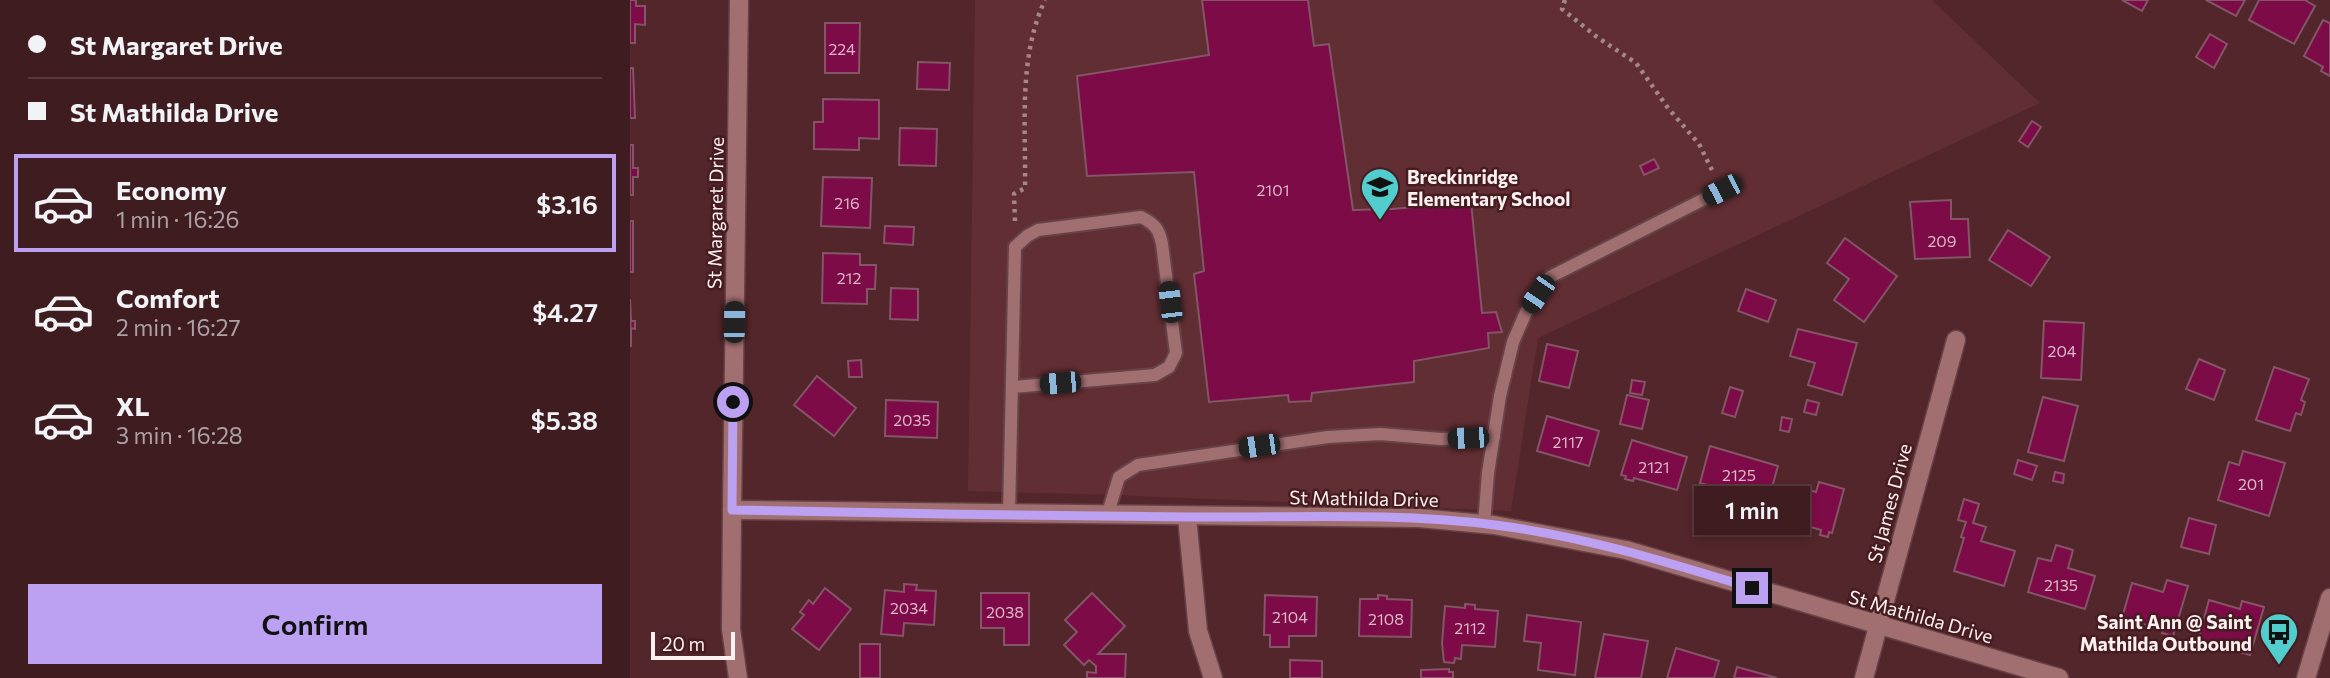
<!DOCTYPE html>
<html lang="en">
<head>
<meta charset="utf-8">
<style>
	body { margin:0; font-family:Commissioner,sans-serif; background:#452529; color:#f1f3f6; height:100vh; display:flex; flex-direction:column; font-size:26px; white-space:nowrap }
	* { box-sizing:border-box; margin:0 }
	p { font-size:23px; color:#ada1a5 }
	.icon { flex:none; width:38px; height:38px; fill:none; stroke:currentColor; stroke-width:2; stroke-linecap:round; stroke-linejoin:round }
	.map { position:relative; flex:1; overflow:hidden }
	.side { display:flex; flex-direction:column; background:#3e1c20; width:630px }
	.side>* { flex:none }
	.banner { display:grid; align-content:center; height:154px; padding:0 28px; background:#3e1c20 }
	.scale { position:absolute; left:21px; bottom:18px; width:84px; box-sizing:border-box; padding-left:7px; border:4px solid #fcf0f0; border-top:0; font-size:19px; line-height:24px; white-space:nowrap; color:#fcf0f0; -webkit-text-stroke:5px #461c20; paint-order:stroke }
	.end { position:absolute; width:32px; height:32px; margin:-16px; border:9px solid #bca0f2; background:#111; box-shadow:0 0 0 4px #111 }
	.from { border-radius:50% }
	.bubble { position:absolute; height:49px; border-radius:0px; background:#3e1c20; box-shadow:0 4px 10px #0003,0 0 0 2px #573a3e; font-size:23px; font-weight:600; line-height:49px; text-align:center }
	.car { position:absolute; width:21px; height:42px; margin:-21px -10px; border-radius:9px; box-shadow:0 0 5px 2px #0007; background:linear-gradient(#222 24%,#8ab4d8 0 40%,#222 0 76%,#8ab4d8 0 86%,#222 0) }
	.banner b { display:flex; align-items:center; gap:24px; height:66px; font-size:26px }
	.banner b+b { border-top:2px solid #573a3e }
	.banner i { width:18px; height:18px; background:#f1f3f6 }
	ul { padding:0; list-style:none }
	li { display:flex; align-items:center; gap:21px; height:98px; margin:0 14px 10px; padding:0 14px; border:4px solid transparent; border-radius:0px }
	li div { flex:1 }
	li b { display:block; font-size:26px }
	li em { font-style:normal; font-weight:600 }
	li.selected { border-color:#bca0f2 }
	li>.icon { width:63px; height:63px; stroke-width:1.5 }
	.action { display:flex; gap:14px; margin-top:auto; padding:14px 28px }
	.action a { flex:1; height:80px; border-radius:0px; background:#bca0f2; color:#111; font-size:28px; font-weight:600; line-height:80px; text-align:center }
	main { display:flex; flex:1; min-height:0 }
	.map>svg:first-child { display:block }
	.built { fill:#612e33 }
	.building { fill:#7d0b48; stroke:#835566; stroke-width:2 }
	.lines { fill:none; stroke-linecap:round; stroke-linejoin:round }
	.service-casing { stroke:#664347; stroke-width:16 }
	.minor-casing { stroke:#664347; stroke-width:21 }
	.path { stroke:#a48789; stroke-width:4.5; stroke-dasharray:3.5 5; stroke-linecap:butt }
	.service { stroke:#a26f71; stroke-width:12 }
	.minor { stroke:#a26f71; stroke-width:18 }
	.route { stroke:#bca0f2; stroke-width:9 }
	.labels { text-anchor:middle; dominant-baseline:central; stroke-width:5; stroke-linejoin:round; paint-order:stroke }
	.number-label { font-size:16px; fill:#dcb7c6 }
	.poi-label { font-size:19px; font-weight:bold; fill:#fcf0f0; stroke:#461c20; text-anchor:start }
	.street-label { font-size:19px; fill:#fcf0f0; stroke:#461c20 }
</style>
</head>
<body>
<main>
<section class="side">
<div class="banner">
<b><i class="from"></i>St Margaret Drive</b>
<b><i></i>St Mathilda Drive</b>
</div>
<ul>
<li class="selected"><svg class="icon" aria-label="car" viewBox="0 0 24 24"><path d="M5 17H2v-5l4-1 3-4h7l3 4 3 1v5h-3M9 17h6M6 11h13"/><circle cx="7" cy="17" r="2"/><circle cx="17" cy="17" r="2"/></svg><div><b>Economy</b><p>1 min · 16:26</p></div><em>$3.16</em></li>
<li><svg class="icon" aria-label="car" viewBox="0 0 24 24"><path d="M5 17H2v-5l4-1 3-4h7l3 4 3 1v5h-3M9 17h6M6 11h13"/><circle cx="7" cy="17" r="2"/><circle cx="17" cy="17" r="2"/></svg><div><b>Comfort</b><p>2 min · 16:27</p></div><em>$4.27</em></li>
<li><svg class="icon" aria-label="car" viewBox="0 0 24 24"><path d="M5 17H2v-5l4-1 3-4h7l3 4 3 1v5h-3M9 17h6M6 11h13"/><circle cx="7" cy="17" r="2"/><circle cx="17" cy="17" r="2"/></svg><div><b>XL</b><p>3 min · 16:28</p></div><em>$5.38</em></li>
</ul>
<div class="action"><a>Confirm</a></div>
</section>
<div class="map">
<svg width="1700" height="678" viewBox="0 0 1700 678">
	<rect width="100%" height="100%" fill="#52262a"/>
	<!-- built -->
	<polygon class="built" points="345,0 1302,0 1410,103 908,338 881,511 483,495 338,491"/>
	<!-- building -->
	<g class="building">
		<polygon points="0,0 6,0 6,6 15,6 15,25 5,24 5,43 0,43"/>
		<polygon points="572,0 678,0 684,46 699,44 723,210 762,209 841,202 852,313 866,312 872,332 858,333 859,348 784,361 784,382 682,393 681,401 659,402 658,395 579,402 564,274 574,271 564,172 457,176 447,76 579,55"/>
		<polygon points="1492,0 1518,0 1512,11"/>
		<polygon points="1576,0 1615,0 1606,16"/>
		<polygon points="1629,0 1675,0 1685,6 1664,44 1619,20"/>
		<polygon points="1693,20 1700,23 1700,76 1691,71 1693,67 1674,56"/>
		<polygon points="195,23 230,23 229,73 195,73"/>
		<polygon points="1580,34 1597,44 1584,68 1566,57"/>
		<polygon points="288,62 320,63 319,90 287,89"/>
		<polygon points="0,68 3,68 5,118 0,118"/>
		<polygon points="193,99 249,100 249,139 229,138 229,150 184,149 184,122 193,122"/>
		<polygon points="1402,121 1411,127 1398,147 1389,141"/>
		<polygon points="270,128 307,129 306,166 269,165"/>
		<polygon points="0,145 3,145 3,168 8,168 8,177 3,177 3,195 0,195"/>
		<polygon points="1024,159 1029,168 1014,175 1010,166"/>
		<polygon points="193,177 242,178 240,228 191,226"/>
		<polygon points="1321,200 1321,219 1338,219 1340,257 1285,259 1280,202"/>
		<rect x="0" y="221" width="3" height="51"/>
		<polygon points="255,226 284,227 283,245 254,243"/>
		<polygon points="1378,230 1420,257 1401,286 1359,260"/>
		<polygon points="1215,238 1267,276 1234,322 1204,300 1219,279 1197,263"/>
		<polygon points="193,253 230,254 230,265 246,265 245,289 237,289 237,304 192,303"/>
		<polygon points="261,288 288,289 288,320 260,319"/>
		<polygon points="1116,289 1146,300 1138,322 1108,311"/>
		<polygon points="0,299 1,321 5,321 5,329 1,328 1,347"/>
		<polygon points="1414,321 1454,323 1451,380 1411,378"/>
		<polygon points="1168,329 1227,343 1212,395 1178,385 1185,363 1160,356"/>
		<polygon points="917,344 948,351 939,388 909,381"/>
		<polygon points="1569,359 1595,370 1584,400 1556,389"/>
		<polygon points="231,360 232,377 219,377 218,361"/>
		<polygon points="1644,367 1679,379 1671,400 1675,402 1671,415 1666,413 1660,431 1626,420"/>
		<polygon points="187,376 226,408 204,436 164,405"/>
		<polygon points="1002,380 1015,382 1012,395 1000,393"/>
		<polygon points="1100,387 1113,391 1105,417 1092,413"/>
		<polygon points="997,395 1019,400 1012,429 990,424"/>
		<polygon points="1413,397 1448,406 1434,461 1398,452"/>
		<polygon points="256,400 308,402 307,438 255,436"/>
		<polygon points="1177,400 1189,403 1186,415 1174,412"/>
		<polygon points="917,416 969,431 959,466 907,451"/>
		<polygon points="1152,417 1162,419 1159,432 1150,430"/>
		<polygon points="1002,440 1057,457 1047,490 1004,478 1003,481 995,479 996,476 991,475"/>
		<polygon points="1080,446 1148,466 1134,516 1098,506 1102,492 1070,483"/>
		<polygon points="1613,451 1655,463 1639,516 1588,500 1599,462 1609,465"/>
		<polygon points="1388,460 1407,466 1402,480 1384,474"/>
		<polygon points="1425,472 1434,474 1433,483 1423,481"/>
		<polygon points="1189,482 1214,489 1202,533 1199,532 1198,537 1190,535 1191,530 1152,519 1161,485 1186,492"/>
		<polygon points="1334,499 1349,504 1343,523 1356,527 1351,541 1385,551 1374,586 1324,571 1334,538 1331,537 1336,522 1328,520"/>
		<polygon points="1559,518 1586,525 1579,554 1551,547"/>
		<polygon points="1426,545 1443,550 1438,568 1465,576 1455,609 1398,592 1408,558 1421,561"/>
		<polygon points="1537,580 1558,586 1543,636 1532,633 1533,630 1492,618 1502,583 1533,592"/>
		<polygon points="274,584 287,585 286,590 306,591 304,625 274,623 273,636 251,634 255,590 274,592"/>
		<polygon points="195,588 221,609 189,650 162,629 174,615 170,612 179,600 183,604"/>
		<polygon points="351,593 399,593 399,645 374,645 374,628 351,628"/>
		<polygon points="462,593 495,626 468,654 496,654 495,678 457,678 457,672 466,673 466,666 459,660 454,665 434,645 447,632 435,620"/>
		<polygon points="635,595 687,597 686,636 659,636 659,647 640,647 640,635 634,635"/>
		<polygon points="748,595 757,596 757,599 782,600 781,637 729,636 730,599 748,599"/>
		<polygon points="1579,600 1610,609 1612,601 1634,607 1620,655 1568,640"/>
		<polygon points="835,604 845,605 845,609 868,611 865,647 832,645 831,659 825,658 824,663 814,662 812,643 815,606 835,608"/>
		<polygon points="897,615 951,622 945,675 908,670 911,643 894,641"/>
		<polygon points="974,634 1018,641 1011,678 965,678"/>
		<rect x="230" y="644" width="20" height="34"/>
		<polygon points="1046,648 1089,661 1084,678 1037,678"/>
		<polygon points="660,660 692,661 692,678 660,678"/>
		<polygon points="1107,667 1147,678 1104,678"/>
		<polygon points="819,669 819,672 823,672 823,678 791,678 791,670"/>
	</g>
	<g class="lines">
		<!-- service casing -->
		<g class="service-casing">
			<g id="service">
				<path d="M379 514 385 247 397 236 408 230 511 217C525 224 529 229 532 244L546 353 539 367 525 375 383 387"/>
				<polyline points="477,516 489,477 508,465 698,437 750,434 811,439 864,437"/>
				<polyline points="854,524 858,473 870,396 883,342 896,312 920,277 1092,190"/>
			</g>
		</g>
		<!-- minor casing -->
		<g class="minor-casing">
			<g id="minor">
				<polyline points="102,510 789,518 864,525 996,550 1429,678"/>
				<polyline points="557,517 568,631 583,678"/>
				<polyline points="108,678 101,629 102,510 109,0"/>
				<polyline points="1234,678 1326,340"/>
				<polyline points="1676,678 1700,598"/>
			</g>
		</g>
		<!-- path -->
		<g class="path">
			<polyline points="935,0 932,9 967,37 1006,63 1038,108 1069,144 1084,174"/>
			<path d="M385 221 384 194 395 188C396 124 388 58 415 0"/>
		</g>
		<!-- service -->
		<use href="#service" class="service"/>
		<!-- minor -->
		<use href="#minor" class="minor"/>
	</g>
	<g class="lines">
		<!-- route -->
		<path class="route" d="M103 402 102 510C253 513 406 516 557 517 659 518 763 512 865 525 953 536 1037 562 1122 588"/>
	</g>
	<!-- icons -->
	<defs>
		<g id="school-pin" transform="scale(2.0125)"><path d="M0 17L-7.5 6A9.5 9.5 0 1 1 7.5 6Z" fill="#52cdce" stroke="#461c20"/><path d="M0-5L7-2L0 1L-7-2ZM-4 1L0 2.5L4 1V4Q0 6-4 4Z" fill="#111"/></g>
		<g id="bus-pin" transform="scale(2.0125)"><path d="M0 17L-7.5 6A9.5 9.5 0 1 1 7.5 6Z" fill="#52cdce" stroke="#461c20"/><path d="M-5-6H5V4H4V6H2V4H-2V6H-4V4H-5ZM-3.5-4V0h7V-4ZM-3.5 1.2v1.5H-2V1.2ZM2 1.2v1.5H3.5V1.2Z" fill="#111"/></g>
	</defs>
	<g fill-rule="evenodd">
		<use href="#school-pin" x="750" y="187"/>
		<use href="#bus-pin" x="1649" y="632"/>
	</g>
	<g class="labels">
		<!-- number labels -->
		<g class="number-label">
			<text x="212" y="48">224</text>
			<text x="643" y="189">2101</text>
			<text x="217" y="202">216</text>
			<text x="1312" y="240">209</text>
			<text x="219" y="277">212</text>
			<text x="1432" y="350">204</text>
			<text x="282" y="419">2035</text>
			<text x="938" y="441">2117</text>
			<text x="1024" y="466">2121</text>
			<text x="1109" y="474">2125</text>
			<text x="1621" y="483">201</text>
			<text x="1431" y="584">2135</text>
			<text x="279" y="607">2034</text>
			<text x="375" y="611">2038</text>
			<text x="660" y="616">2104</text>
			<text x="756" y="618">2108</text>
			<text x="840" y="627">2112</text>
		</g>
		<!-- poi labels -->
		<g class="poi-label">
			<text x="777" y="176">Breckinridge<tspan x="777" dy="22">Elementary School</tspan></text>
			<text x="1622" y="621" text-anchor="end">Saint Ann @ Saint<tspan x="1622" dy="22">Mathilda Outbound</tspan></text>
		</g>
		<!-- street labels -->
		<g class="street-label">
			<text transform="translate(85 213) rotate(-89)">St Margaret Drive</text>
			<text transform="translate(734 498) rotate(1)">St Mathilda Drive</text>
			<text transform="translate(1259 503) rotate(-75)">St James Drive</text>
			<text transform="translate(1291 616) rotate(16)">St Mathilda Drive</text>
		</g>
	</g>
</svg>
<div class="scale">20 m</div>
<i class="end from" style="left:103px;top:402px"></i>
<i class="end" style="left:1122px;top:588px"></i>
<div class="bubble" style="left:1064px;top:486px;width:116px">1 min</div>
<i class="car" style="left:1092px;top:190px;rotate:243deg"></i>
<i class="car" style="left:908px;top:294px;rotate:214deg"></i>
<i class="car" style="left:540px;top:302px;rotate:353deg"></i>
<i class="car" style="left:104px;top:322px;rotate:1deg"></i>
<i class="car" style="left:430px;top:383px;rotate:265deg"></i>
<i class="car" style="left:838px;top:438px;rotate:268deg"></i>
<i class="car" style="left:629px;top:446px;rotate:262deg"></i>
</div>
</main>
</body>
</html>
